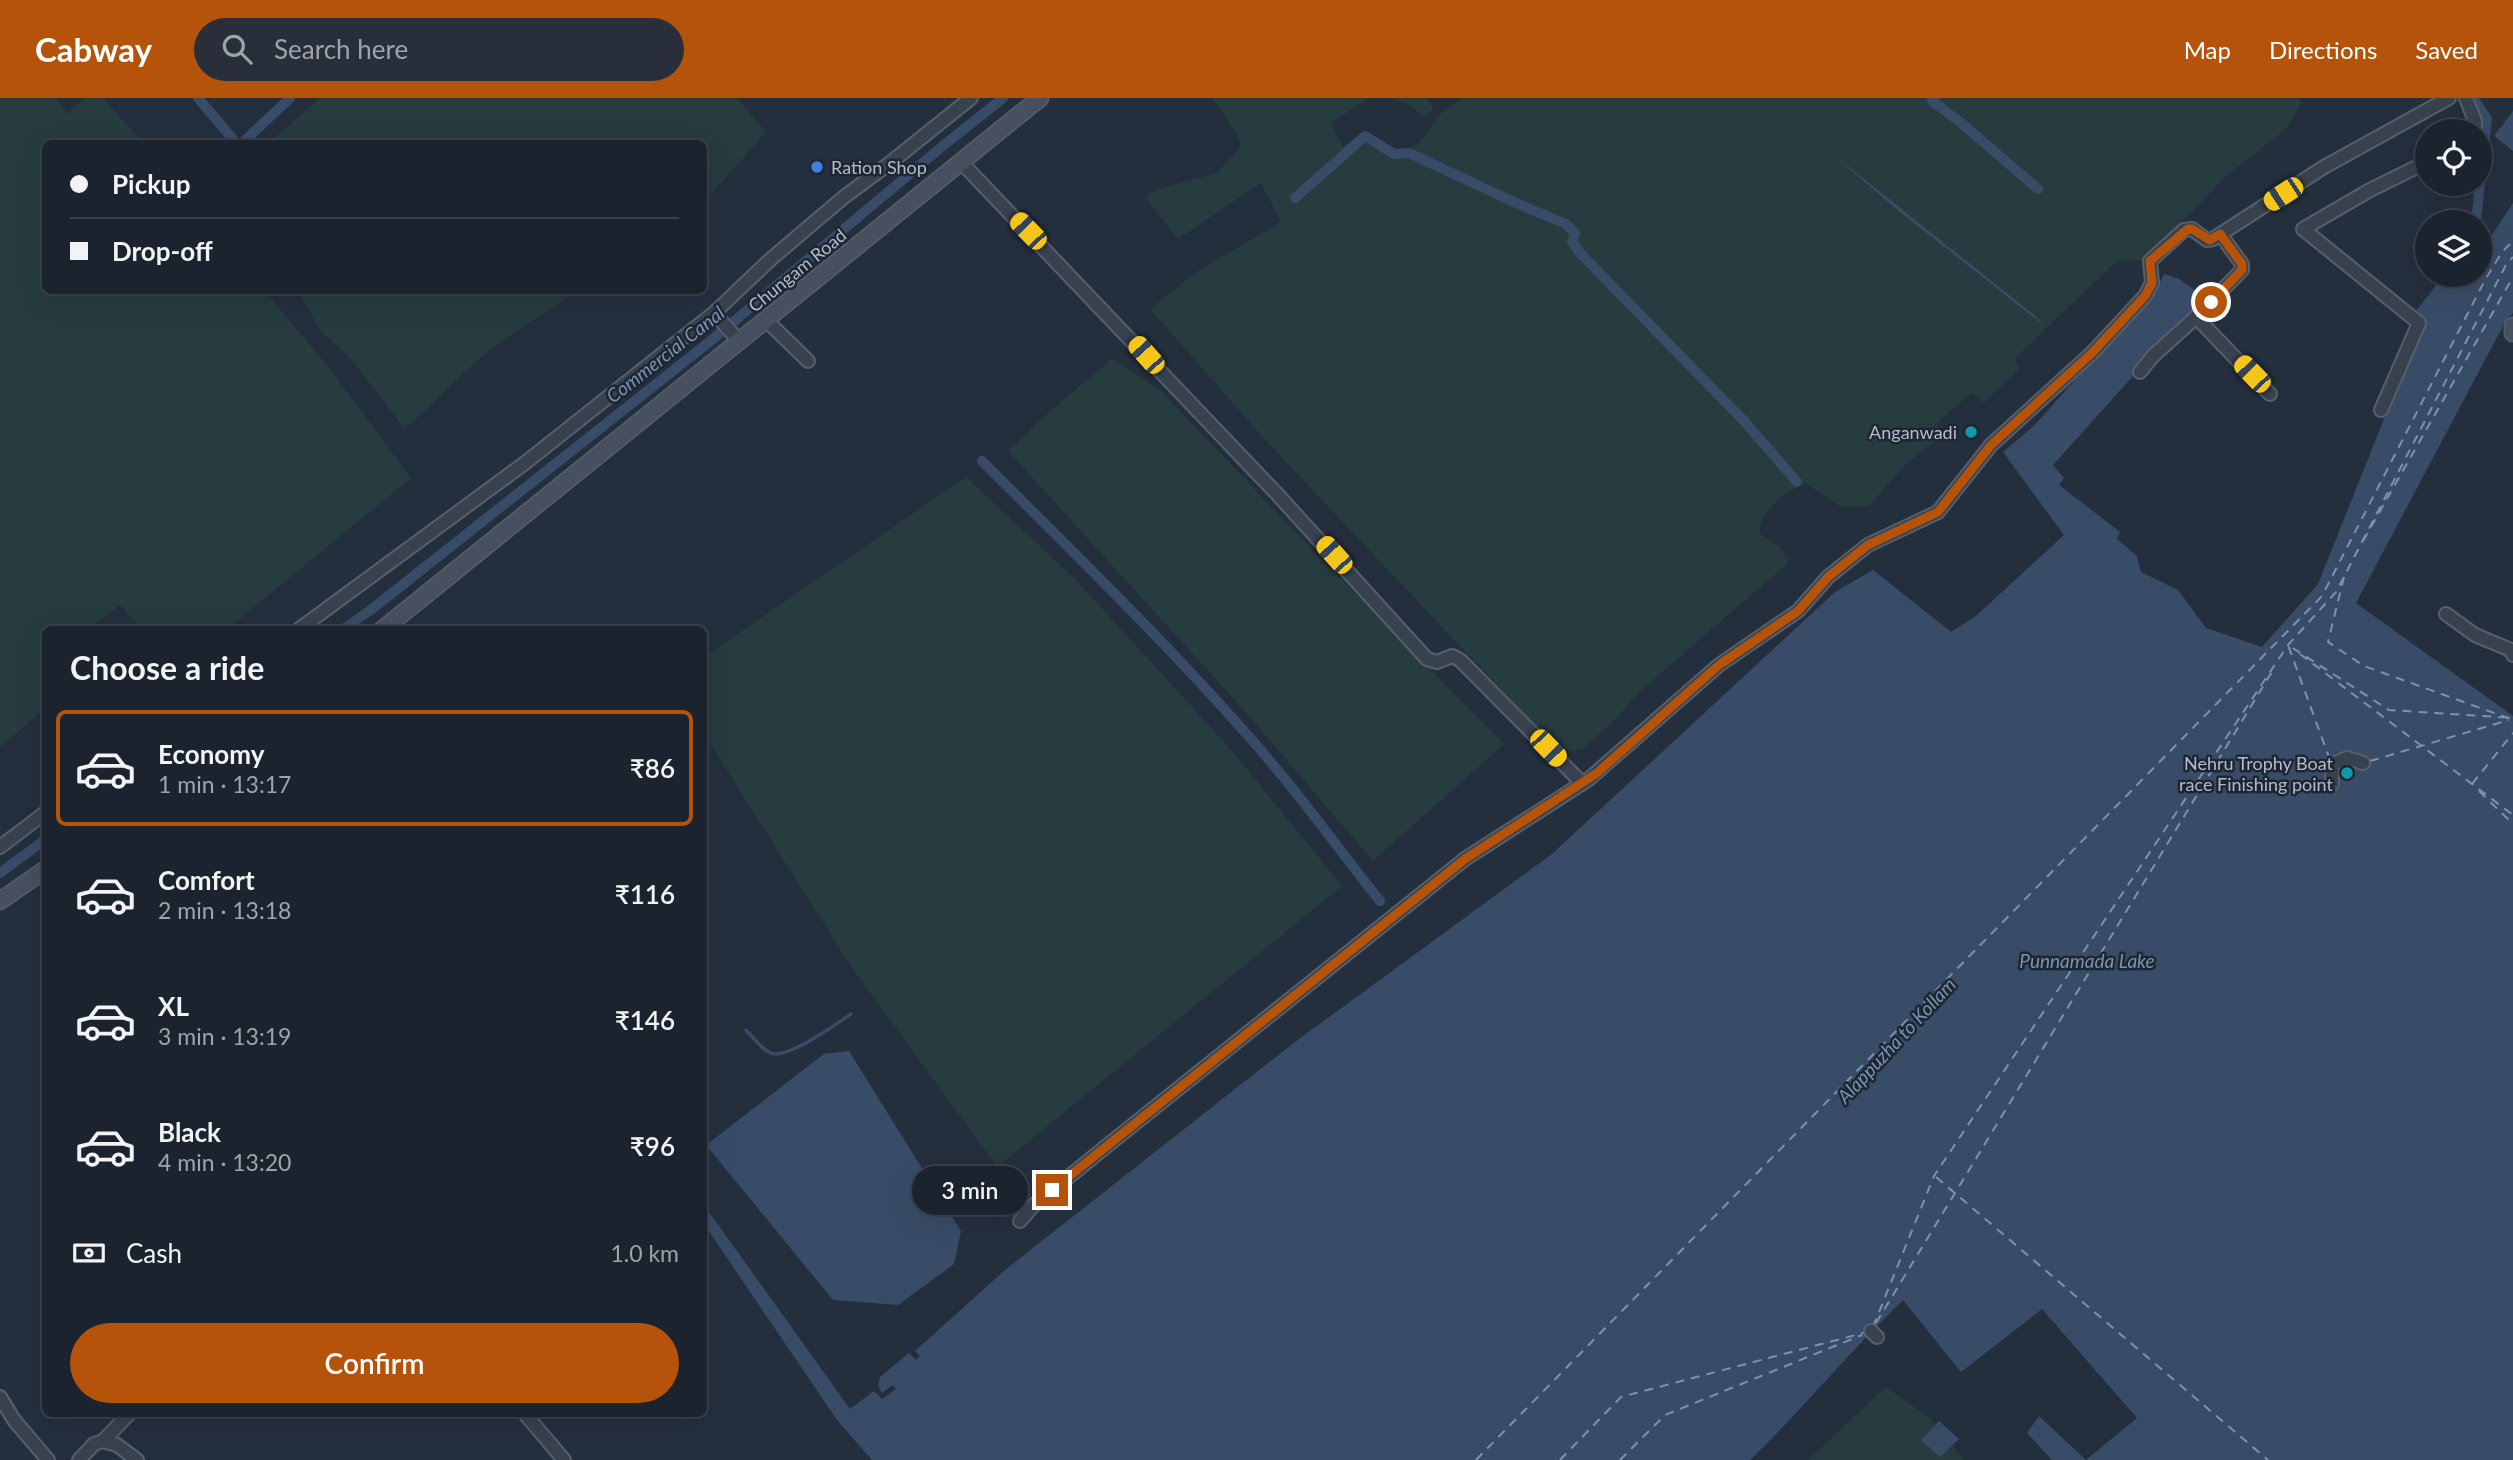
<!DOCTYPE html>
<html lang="en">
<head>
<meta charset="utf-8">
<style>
	body { margin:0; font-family:Lato,sans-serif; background:#282f3a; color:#f1f3f6; height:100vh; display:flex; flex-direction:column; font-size:26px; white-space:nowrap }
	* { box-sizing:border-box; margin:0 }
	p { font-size:23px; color:#a0a4aa }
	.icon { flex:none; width:38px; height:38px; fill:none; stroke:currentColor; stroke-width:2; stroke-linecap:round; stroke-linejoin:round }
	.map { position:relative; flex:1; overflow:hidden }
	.details { position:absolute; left:42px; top:528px; width:665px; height:791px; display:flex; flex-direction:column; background:#1b232e; border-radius:10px; box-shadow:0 7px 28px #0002,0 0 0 2px #39404a }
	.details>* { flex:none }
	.banner { position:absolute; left:42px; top:42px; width:665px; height:154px; border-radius:10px; box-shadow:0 7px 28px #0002,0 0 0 2px #39404a; display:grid; align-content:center; height:154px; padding:0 28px; background:#1b232e }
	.buttons { position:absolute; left:2415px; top:21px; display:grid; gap:14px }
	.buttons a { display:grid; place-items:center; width:77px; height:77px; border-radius:50%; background:#1b232e; box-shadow:0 7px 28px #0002,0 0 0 2px #39404a; font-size:35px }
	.end { position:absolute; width:32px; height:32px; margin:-16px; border:9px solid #b45309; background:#fff; box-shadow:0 0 0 4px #fff }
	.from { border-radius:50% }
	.bubble { position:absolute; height:49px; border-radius:24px; background:#1b232e; box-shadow:0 7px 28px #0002,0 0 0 2px #39404a; font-size:23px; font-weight:600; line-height:49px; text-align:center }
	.car { position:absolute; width:21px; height:42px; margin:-21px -10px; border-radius:9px; box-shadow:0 0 5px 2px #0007; background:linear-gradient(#f5c518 24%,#345 0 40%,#f5c518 0 76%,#345 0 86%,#f5c518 0) }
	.banner b { display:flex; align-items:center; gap:24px; height:66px; font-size:26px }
	.banner b+b { border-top:2px solid #39404a }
	.banner i { width:18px; height:18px; background:#f1f3f6 }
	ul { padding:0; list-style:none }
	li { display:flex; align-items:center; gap:21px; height:116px; margin:0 14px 10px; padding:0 14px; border:4px solid transparent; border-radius:10px }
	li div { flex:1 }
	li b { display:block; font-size:26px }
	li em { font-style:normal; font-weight:600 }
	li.on { border-color:#b45309 }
	li>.icon { width:63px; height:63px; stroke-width:1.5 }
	h2 { padding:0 28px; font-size:32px; line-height:84px }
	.pay { display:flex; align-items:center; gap:18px; height:77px; padding:0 28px; font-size:26px }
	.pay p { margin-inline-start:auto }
	.button { display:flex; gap:14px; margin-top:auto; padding:14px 28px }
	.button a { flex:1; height:80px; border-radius:42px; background:#b45309; color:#fff; font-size:28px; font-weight:600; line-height:80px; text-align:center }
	header { display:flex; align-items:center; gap:42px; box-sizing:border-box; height:98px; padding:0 35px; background:#b45309; color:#fff }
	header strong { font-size:33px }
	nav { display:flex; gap:38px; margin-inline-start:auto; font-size:24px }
	.search { width:490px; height:63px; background:#282f3a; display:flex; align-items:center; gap:18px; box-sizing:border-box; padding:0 24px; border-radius:38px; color:#a0a4aa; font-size:26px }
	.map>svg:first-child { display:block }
	.green { fill:#263c3f }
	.water { fill:#394c67 }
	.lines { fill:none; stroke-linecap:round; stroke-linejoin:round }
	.stream { stroke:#394c67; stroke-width:3.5 }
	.canal { stroke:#394c67; stroke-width:10 }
	.ferry { stroke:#7c92b1; stroke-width:2; stroke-dasharray:9 7; stroke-linecap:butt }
	.minor-casing { stroke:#565f6c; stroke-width:16 }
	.secondary-casing { stroke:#565f6c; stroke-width:19 }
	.minor { stroke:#38414e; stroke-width:12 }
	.secondary { stroke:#465061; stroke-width:16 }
	.route { stroke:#b45309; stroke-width:9 }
	.shop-dot { fill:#3f7fe0; stroke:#1d2633; stroke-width:2.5 }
	.culture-dot { fill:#0f9aa8; stroke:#1d2633; stroke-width:2.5 }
	.labels { text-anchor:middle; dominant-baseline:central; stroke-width:5; stroke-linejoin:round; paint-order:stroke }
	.poi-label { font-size:18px; fill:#b4bcc9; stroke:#1d2633; text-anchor:end }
	.street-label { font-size:18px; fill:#b4bcc9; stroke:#1d2633 }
	.water-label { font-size:19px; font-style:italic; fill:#7c92b1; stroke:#1d2633 }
</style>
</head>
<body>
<header>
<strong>Cabway</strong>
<div class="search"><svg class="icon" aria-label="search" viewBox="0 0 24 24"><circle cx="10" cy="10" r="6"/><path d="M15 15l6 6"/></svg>Search here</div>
<nav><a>Map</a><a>Directions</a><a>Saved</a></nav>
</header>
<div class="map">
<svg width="2513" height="1362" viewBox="0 0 2513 1362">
	<rect width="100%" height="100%" fill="#242f3e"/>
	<!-- green -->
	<g class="green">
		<polygon points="0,0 56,0 67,16 85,0 102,0 144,45 46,46 46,192 265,193 326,266 411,380 226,532 142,532 120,507 87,532 46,532 45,611 0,649"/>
		<polygon points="320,0 737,0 766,34 713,94 704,100 704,46 269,45"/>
		<path d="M1213 0H1369L1331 25 1343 49 1363 35 1393 61 1421 43 1439 17 1462 0H2298L2302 5 2286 31 2225 79 2197 109 2141 162 2117 163 2015 260 2019 271 1984 305 1971 295 1937 325 1944 336 1905 367 1869 408 1841 409 1805 385C1784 396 1761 410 1759 435L1780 449 1788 465 1638 595 1612 625 1582 651 1561 655 1268 345 1150 211 1198 173 1281 124 1261 85 1178 141 1145 99 1157 91 1217 75 1241 48 1237 36Z"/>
		<polygon points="1391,0 1425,0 1434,9 1425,19 1408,6"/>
		<path d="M298 193H577C546 215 513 233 484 257 455 280 434 309 404 330L352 262 320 232Z"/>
		<polygon points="1112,261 1159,291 1300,439 1504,646 1373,763 1243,611 1008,353 1049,314"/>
		<polygon points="966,379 1077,483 1233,654 1342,788 997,1069 850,867 704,636 704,559"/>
		<polygon points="1886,1289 1931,1321 1964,1362 1808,1362"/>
	</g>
	<!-- water -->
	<g class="water">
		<polygon points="1768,0 1834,57 2034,217 2047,230 1895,110"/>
		<polygon points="2513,13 2513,53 2494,38"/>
		<path d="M2513 105V215L2504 226 2356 505 2513 618V1362H2052L2027 1335 2039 1318 2086 1362 2137 1320 2042 1211 1961 1274 1903 1202C1850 1253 1803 1311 1750 1362H872L837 1322 704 1126V1107L850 1311 874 1293 882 1301 896 1291 893 1287 882 1295 878 1288 880 1279 909 1255 916 1262 920 1258 915 1253 1005 1172 1295 944 1552 756 1835 494 1873 472 1951 534 1976 518 2064 437 2003 354 2034 328 2158 188 2164 176 2179 181 2204 199 2053 367 2064 380 2059 387 2120 434 2117 441 2137 458 2141 474 2178 492 2206 530 2262 549 2318 486 2414 246V216L2443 178 2462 182 2465 177H2480V155Z"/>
		<polygon points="849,953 961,1133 954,1166 898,1207 833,1202 706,1047 824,956"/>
		<polygon points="1939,1323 1959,1341 1940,1359 1921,1342"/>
	</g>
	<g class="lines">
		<!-- stream -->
		<g class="stream">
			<path d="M746 932C753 939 762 952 771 955 787 962 836 926 851 916"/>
			<polyline points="704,937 707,934"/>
		</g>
		<!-- canal -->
		<g class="canal">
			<polyline points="198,0 237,46"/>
			<polyline points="1935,0 1932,3 1959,23 2038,91"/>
			<polyline points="2473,0 2487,21 2480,85"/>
			<polyline points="241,46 290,0"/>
			<polyline points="1295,100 1365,38 1394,56 1409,55 1516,105 1566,126 1575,135 1572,144 1580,155 1744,323 1797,384"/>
			<polyline points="2476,124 2480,86"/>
			<path d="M982 363C1076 457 1171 549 1258 649 1301 698 1339 752 1380 803"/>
			<polyline points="342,532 372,511 713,241 944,47 1003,0"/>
			<polyline points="0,775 46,741"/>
		</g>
		<!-- ferry -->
		<g class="ferry">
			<polyline points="2363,443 2513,179"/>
			<polyline points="2344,479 2328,544 2364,568 2508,620 2513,619"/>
			<polyline points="2300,556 2513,717"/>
			<polyline points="2330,662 2288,547 2389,612 2513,620"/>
			<polyline points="2370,663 2509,622"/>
			<polyline points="2472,686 2513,635"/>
			<polyline points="2479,693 2513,726"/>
			<polyline points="1936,1079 2268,1362"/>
			<polyline points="1876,1225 2273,572"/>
			<polyline points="1873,1229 1934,1078 2288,547 2336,494 2507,165 2513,159"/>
			<polyline points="1476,1362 2322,498 2484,184 2502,154 2513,143"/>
			<polyline points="1560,1362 1621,1299 1867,1234"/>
			<polyline points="1620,1362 1665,1317 1862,1237"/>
		</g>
		<!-- minor casing -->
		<g class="minor-casing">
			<g id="minor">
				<polyline points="2466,0 2475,23 2475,33"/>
				<polyline points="961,64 1277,396 1427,561 1437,564 1452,558 1460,562 1582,685"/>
				<polyline points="714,215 739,243"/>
				<polyline points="2196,219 2270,296"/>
				<polyline points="766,222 808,263"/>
				<polyline points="2140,274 2153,258 2196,219 2242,172 2242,166 2220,136"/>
				<polyline points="2381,312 2419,225 2303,131 2370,92 2427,64"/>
				<polyline points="2446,516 2475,537 2511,552 2513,557"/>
				<polyline points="298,532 525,365 714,215 772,160 844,99 890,65 971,0"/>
				<polyline points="2332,665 2332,686"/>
				<polyline points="2333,666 2347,660 2363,665"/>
				<polyline points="0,749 46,714"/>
				<polyline points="1020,1123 1034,1107 1108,1047 1465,761 1589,681 1719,567 1798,513 1828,479 1868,447 1938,414 1991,347 2092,255 2145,198 2152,185 2150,163 2184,132 2192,131 2207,142 2213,141 2324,69 2449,0"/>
				<polyline points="1871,1233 1877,1239"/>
				<polyline points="0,1299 14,1322 48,1362"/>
				<polyline points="525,1316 564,1362"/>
				<polyline points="103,1343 129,1316"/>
				<polyline points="79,1362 94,1346 103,1343 117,1347 137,1362"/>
			</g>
		</g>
		<!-- secondary casing -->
		<g class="secondary-casing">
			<g id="secondary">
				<polyline points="2513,228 2513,235"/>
				<polyline points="382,532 1040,0"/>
				<polyline points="0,803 46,771"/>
			</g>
		</g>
		<!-- minor -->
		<use href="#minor" class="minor"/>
		<!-- secondary -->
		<use href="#secondary" class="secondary"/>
	</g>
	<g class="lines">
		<!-- route -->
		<polyline class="route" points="1052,1092 1465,761 1597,675 1719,567 1798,513 1828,479 1868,447 1938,414 1991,347 2092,255 2145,198 2152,185 2150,163 2188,131 2192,131 2210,142 2220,136 2242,166 2242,172 2211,204"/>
	</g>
	<!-- markers -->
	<circle class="shop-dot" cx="817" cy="69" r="7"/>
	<g class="culture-dot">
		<circle cx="1971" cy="334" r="7"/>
		<circle cx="2347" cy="675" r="7"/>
	</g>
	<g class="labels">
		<!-- poi labels -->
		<g class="poi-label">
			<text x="831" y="69" text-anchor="start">Ration Shop</text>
			<text x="1957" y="334">Anganwadi</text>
			<text x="2333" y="665">Nehru Trophy Boat<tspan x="2333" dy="21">race Finishing point</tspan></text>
		</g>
		<!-- street labels -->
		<g class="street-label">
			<text transform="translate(797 172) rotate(-39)">Chungam Road</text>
		</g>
		<!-- water labels -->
		<g class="water-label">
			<text transform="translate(665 256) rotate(-38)">Commercial Canal</text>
			<text x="2087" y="862">Punnamada Lake</text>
			<text transform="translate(1896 942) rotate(-47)">Alappuzha to Kollam</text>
		</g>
	</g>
</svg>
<div class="buttons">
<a><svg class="icon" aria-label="locate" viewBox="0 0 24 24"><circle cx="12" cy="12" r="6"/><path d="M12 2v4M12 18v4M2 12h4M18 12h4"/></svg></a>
<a><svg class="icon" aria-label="layers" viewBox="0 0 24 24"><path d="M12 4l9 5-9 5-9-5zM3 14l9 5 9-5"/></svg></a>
</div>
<i class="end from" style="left:2211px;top:204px"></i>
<i class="end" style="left:1052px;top:1092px"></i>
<div class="bubble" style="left:912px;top:1068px;width:116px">3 min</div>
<i class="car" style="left:2283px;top:96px;rotate:237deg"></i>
<i class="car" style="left:1028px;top:133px;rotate:316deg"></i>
<i class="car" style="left:1146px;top:257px;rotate:318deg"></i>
<i class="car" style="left:2252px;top:276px;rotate:316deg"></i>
<i class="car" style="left:1334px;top:457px;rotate:318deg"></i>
<i class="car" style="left:1548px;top:650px;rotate:136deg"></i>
<div class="banner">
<b><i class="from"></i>Pickup</b>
<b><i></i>Drop-off</b>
</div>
<section class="details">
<h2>Choose a ride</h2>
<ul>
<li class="on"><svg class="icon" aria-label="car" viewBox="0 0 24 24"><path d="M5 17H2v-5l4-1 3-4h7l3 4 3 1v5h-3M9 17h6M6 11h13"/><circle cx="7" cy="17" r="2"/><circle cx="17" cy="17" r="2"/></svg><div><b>Economy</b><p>1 min · 13:17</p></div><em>₹86</em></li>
<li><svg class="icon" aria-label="car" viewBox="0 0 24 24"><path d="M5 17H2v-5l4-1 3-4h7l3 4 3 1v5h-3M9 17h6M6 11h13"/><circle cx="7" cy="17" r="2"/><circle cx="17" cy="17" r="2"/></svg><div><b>Comfort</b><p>2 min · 13:18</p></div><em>₹116</em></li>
<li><svg class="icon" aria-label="car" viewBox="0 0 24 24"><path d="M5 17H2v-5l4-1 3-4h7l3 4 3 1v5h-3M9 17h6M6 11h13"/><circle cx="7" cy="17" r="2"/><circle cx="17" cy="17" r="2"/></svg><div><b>XL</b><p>3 min · 13:19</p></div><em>₹146</em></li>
<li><svg class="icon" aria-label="car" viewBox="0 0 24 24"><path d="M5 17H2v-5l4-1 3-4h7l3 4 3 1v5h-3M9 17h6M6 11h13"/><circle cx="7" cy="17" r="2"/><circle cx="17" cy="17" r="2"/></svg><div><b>Black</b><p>4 min · 13:20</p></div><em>₹96</em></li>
</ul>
<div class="pay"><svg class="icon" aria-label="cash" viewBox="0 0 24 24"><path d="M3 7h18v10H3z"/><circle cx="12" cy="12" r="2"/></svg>Cash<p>1.0 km</p></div>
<div class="button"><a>Confirm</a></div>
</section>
</div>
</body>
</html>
